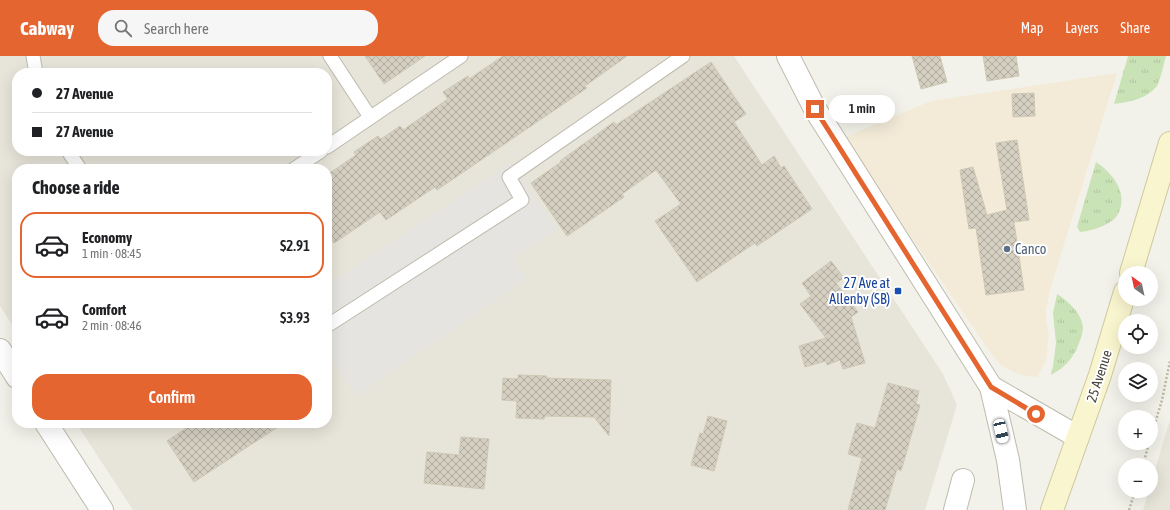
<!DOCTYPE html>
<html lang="en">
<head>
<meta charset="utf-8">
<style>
	body { margin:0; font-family:"Asap Condensed",sans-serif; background:#f6f6f6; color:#202124; height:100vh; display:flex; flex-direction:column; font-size:15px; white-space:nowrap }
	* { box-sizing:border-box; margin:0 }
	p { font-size:13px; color:#757577 }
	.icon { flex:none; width:22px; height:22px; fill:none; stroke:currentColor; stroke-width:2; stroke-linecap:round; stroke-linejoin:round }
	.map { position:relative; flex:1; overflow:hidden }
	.details { position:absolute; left:12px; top:108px; width:320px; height:264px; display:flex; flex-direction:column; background:#fff; border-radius:16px; box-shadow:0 4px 16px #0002 }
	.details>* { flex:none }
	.guide { position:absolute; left:12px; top:12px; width:320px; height:88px; border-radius:16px; box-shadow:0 4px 16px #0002; display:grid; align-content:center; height:88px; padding:0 20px; background:#fff }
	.needle { width:26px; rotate:327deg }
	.controls { position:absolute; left:1118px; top:210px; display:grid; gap:8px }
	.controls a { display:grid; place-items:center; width:40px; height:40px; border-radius:50%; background:#fff; box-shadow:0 4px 16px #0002; font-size:20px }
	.end { position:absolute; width:18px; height:18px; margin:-9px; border:5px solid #e56530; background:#fff; box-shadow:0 0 0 2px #fff }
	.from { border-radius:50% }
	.bubble { position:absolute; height:28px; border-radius:14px; background:#fff; box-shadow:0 4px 16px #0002; font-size:13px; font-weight:600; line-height:28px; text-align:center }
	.car { position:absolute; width:12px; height:24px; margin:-12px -6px; border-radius:5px; box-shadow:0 0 3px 1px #0007; background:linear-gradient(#fff 24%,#345 0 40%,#fff 0 76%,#345 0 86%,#fff 0) }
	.guide b { display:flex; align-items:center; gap:14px; height:38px; font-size:15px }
	.guide b+b { border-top:1px solid #e0e0e0 }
	.guide i { width:10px; height:10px; background:#202124 }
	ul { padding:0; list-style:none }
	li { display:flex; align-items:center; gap:12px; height:66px; margin:0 8px 6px; padding:0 12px; border:2px solid transparent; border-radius:16px }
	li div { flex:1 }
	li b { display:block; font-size:15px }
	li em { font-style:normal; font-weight:600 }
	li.current { border-color:#e56530 }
	li>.icon { width:36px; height:36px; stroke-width:1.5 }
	h2 { padding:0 20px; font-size:18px; line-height:48px }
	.button { display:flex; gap:8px; margin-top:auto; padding:8px 20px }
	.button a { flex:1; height:46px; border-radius:16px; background:#e56530; color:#fff; font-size:16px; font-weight:600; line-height:46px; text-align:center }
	header { display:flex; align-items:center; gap:24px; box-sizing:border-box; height:56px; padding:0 20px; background:#e56530; color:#fff }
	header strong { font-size:19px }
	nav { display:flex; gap:22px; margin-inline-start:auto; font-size:14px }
	.search { width:280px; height:36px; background:#f6f6f6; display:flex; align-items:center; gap:10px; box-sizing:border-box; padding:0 14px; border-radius:16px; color:#757577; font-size:15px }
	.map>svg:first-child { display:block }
	.residential { fill:#e7e4d9; fill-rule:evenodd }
	.commercial { fill:#f3ebd8 }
	.grass { fill:url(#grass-tufts) }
	.parking { fill:#e5e4e1 }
	.building { fill:url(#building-cross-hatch); stroke:#cec8b4 }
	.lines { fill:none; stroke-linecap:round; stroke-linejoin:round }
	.service-casing { stroke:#bebbad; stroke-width:15 }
	.minor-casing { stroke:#bebbad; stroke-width:24 }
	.tertiary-casing { stroke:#bebbad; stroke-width:24 }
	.secondary-casing { stroke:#cec89e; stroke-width:24 }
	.path { stroke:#beb8a0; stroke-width:2.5; stroke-dasharray:2 2; stroke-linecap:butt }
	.service { stroke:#fff; stroke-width:13 }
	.minor { stroke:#fff; stroke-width:22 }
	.tertiary { stroke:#fff; stroke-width:22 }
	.secondary { stroke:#f9f5ce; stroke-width:22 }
	.route { stroke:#e56530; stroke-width:5 }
	.service-dot { fill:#5c6f8a; stroke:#fff; stroke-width:1.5 }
	.transit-dot { fill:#1a4fb4; stroke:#fff; stroke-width:1.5 }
	.labels { text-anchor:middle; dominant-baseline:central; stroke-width:4; stroke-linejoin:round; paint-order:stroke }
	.service-label { font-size:14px; fill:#4e5e75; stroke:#fff; text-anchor:start }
	.transit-label { font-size:14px; fill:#164399; stroke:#fff; text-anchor:end }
	.street-label { font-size:14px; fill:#474339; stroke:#fff }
</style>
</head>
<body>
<header>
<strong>Cabway</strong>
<div class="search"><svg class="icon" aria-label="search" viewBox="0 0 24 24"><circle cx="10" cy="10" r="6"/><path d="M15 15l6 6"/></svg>Search here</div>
<nav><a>Map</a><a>Layers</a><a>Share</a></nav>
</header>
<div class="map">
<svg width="1170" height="454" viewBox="0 0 1170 454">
	<defs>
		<pattern id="grass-tufts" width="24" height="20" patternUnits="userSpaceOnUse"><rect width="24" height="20" fill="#c9e3b7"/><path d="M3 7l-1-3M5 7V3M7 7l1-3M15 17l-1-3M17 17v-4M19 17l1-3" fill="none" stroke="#aec49e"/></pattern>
		<pattern id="building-cross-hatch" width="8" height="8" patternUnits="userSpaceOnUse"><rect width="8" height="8" fill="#d4cfc1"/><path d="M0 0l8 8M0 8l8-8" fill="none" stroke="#aeaa9e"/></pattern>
	</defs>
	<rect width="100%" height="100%" fill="#f3f2ea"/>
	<!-- residential -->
	<g class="residential">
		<path d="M0 0H734L943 318 957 349 925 454H133L76 367H327V113H17V276L0 250ZM17 17H327V95H17Z"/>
		<polygon points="1170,364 1170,454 1143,454 1149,435 1151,435 1151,427"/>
	</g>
	<!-- commercial -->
	<polygon class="commercial" points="1117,17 1050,234 1046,254 1046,265 1049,278 1046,305 1037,321 1025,320 1015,317 1001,309 995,303 843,82 931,45"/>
	<!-- grass -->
	<g class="grass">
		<path d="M1128 0H1166C1164 7 1160 25 1157 30 1147 43 1129 46 1114 48Z"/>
		<path d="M1096 106C1113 117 1129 138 1118 158 1112 169 1092 175 1080 176L1077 171Z"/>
		<path d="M1057 238C1068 245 1082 257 1083 272 1083 278 1080 284 1078 290 1075 297 1070 305 1064 310 1060 314 1055 316 1051 319L1053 310 1056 287 1053 257Z"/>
	</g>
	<!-- parking -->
	<polygon class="parking" points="510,107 557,174 513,201 526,223 356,340 327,296 327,229"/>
	<!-- building -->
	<g class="building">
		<polygon points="365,0 425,0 384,28"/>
		<polygon points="503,0 627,0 585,30 587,32 437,134 435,131 386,164 380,156 334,187 327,176 327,119 356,99 354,96 378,80 381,83 400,70 403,74 448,43 443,36 468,20 469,23"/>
		<polygon points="912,0 940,0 947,26 921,33"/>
		<polygon points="983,0 1016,0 1019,20 987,25"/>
		<polygon points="711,6 746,58 734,66 762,109 774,100 781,112 784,110 812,153 757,190 755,187 697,226 655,165 681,148 656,114 622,138 624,141 567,180 531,127 561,106 560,105 614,66 616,69"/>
		<polygon points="1034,37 1035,60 1013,61 1012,38"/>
		<polygon points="1017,84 1029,164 1014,166 1024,234 986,239 976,172 969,173 960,114 973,111 987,159 1007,154 996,87"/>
		<polygon points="831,205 844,222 836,227 858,256 851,261 865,307 843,313 840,304 827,309 826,305 805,311 799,290 826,282 800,248 811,240 802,227"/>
		<polygon points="518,319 547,320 546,322 611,324 609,380 594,361 545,360 544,363 516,362 517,345 502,344 503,322 518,323"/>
		<polygon points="888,327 919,335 916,348 920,349 901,415 897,413 885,454 848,454 862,402 848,398 857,367 875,372"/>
		<polygon points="708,360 727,365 714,415 691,409 700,377 703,378"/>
		<polygon points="194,367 284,367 194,426 167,385"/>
		<polygon points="461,381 489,383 484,433 424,427 427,396 459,399"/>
	</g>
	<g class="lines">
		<!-- service casing -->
		<g class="service-casing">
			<g id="service">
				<polyline points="33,0 36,17"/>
				<polyline points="330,0 370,61"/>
				<polyline points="327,91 461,0"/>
				<polyline points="68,95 80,113"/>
				<polyline points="294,113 321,95"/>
				<polyline points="330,268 522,144 509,121 683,0"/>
			</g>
		</g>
		<!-- minor casing -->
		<g class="minor-casing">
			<g id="minor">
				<polyline points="0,294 17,321"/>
				<polyline points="46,367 102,454"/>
				<polyline points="955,454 963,424"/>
			</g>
		</g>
		<!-- tertiary casing -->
		<g class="tertiary-casing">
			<g id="tertiary">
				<polyline points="788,0 815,53 991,331 1078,381"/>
				<polyline points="991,331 1008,404 1015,454"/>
			</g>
		</g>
		<!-- secondary casing -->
		<g class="secondary-casing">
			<g id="secondary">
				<polyline points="1131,217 1170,87"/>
				<polyline points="1052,454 1100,319 1125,236"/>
			</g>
		</g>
		<!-- path -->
		<g class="path">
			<polyline points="1151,381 1162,344 1170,305"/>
			<polyline points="1143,409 1149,387"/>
			<polyline points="1129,454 1135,435"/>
		</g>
		<!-- service -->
		<use href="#service" class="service"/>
		<!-- minor -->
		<use href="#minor" class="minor"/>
		<!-- tertiary -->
		<use href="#tertiary" class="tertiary"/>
		<!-- secondary -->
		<use href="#secondary" class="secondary"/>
	</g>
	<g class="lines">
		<!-- route -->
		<polyline class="route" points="815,53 991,331 1036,358"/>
	</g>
	<!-- markers -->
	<circle class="service-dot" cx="1007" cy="193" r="4"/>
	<rect class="transit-dot" x="894" y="231" width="8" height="8" rx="2"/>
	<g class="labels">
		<!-- service labels -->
		<g class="service-label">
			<text x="1015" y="193">Canco</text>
		</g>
		<!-- transit labels -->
		<g class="transit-label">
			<text x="890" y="227">27 Ave at<tspan x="890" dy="16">Allenby (SB)</tspan></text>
		</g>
		<!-- street labels -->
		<g class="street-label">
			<text transform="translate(1099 320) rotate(-72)">25 Avenue</text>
		</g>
	</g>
</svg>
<div class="controls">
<a><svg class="needle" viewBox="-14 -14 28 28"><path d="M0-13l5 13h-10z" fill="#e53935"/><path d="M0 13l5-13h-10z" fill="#757577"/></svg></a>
<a><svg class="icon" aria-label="locate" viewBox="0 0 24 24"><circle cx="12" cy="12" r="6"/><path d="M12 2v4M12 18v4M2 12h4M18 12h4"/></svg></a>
<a><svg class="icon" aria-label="layers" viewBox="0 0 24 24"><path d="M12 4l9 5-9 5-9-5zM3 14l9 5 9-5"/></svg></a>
<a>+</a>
<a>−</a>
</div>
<i class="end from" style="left:1036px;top:358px"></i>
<i class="end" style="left:815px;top:53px"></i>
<div class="bubble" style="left:829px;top:39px;width:66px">1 min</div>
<i class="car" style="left:1001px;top:375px;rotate:167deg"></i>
<div class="guide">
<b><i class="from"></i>27 Avenue</b>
<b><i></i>27 Avenue</b>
</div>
<section class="details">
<h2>Choose a ride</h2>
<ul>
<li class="current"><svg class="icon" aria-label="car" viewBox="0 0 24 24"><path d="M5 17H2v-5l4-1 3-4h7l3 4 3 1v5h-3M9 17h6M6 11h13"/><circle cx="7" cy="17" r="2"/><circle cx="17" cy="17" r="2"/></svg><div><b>Economy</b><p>1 min · 08:45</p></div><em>$2.91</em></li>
<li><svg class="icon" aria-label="car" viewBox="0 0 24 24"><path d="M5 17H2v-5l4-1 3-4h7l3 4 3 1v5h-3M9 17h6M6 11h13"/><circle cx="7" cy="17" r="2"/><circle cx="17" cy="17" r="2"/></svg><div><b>Comfort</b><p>2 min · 08:46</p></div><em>$3.93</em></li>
</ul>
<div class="button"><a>Confirm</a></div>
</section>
</div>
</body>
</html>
